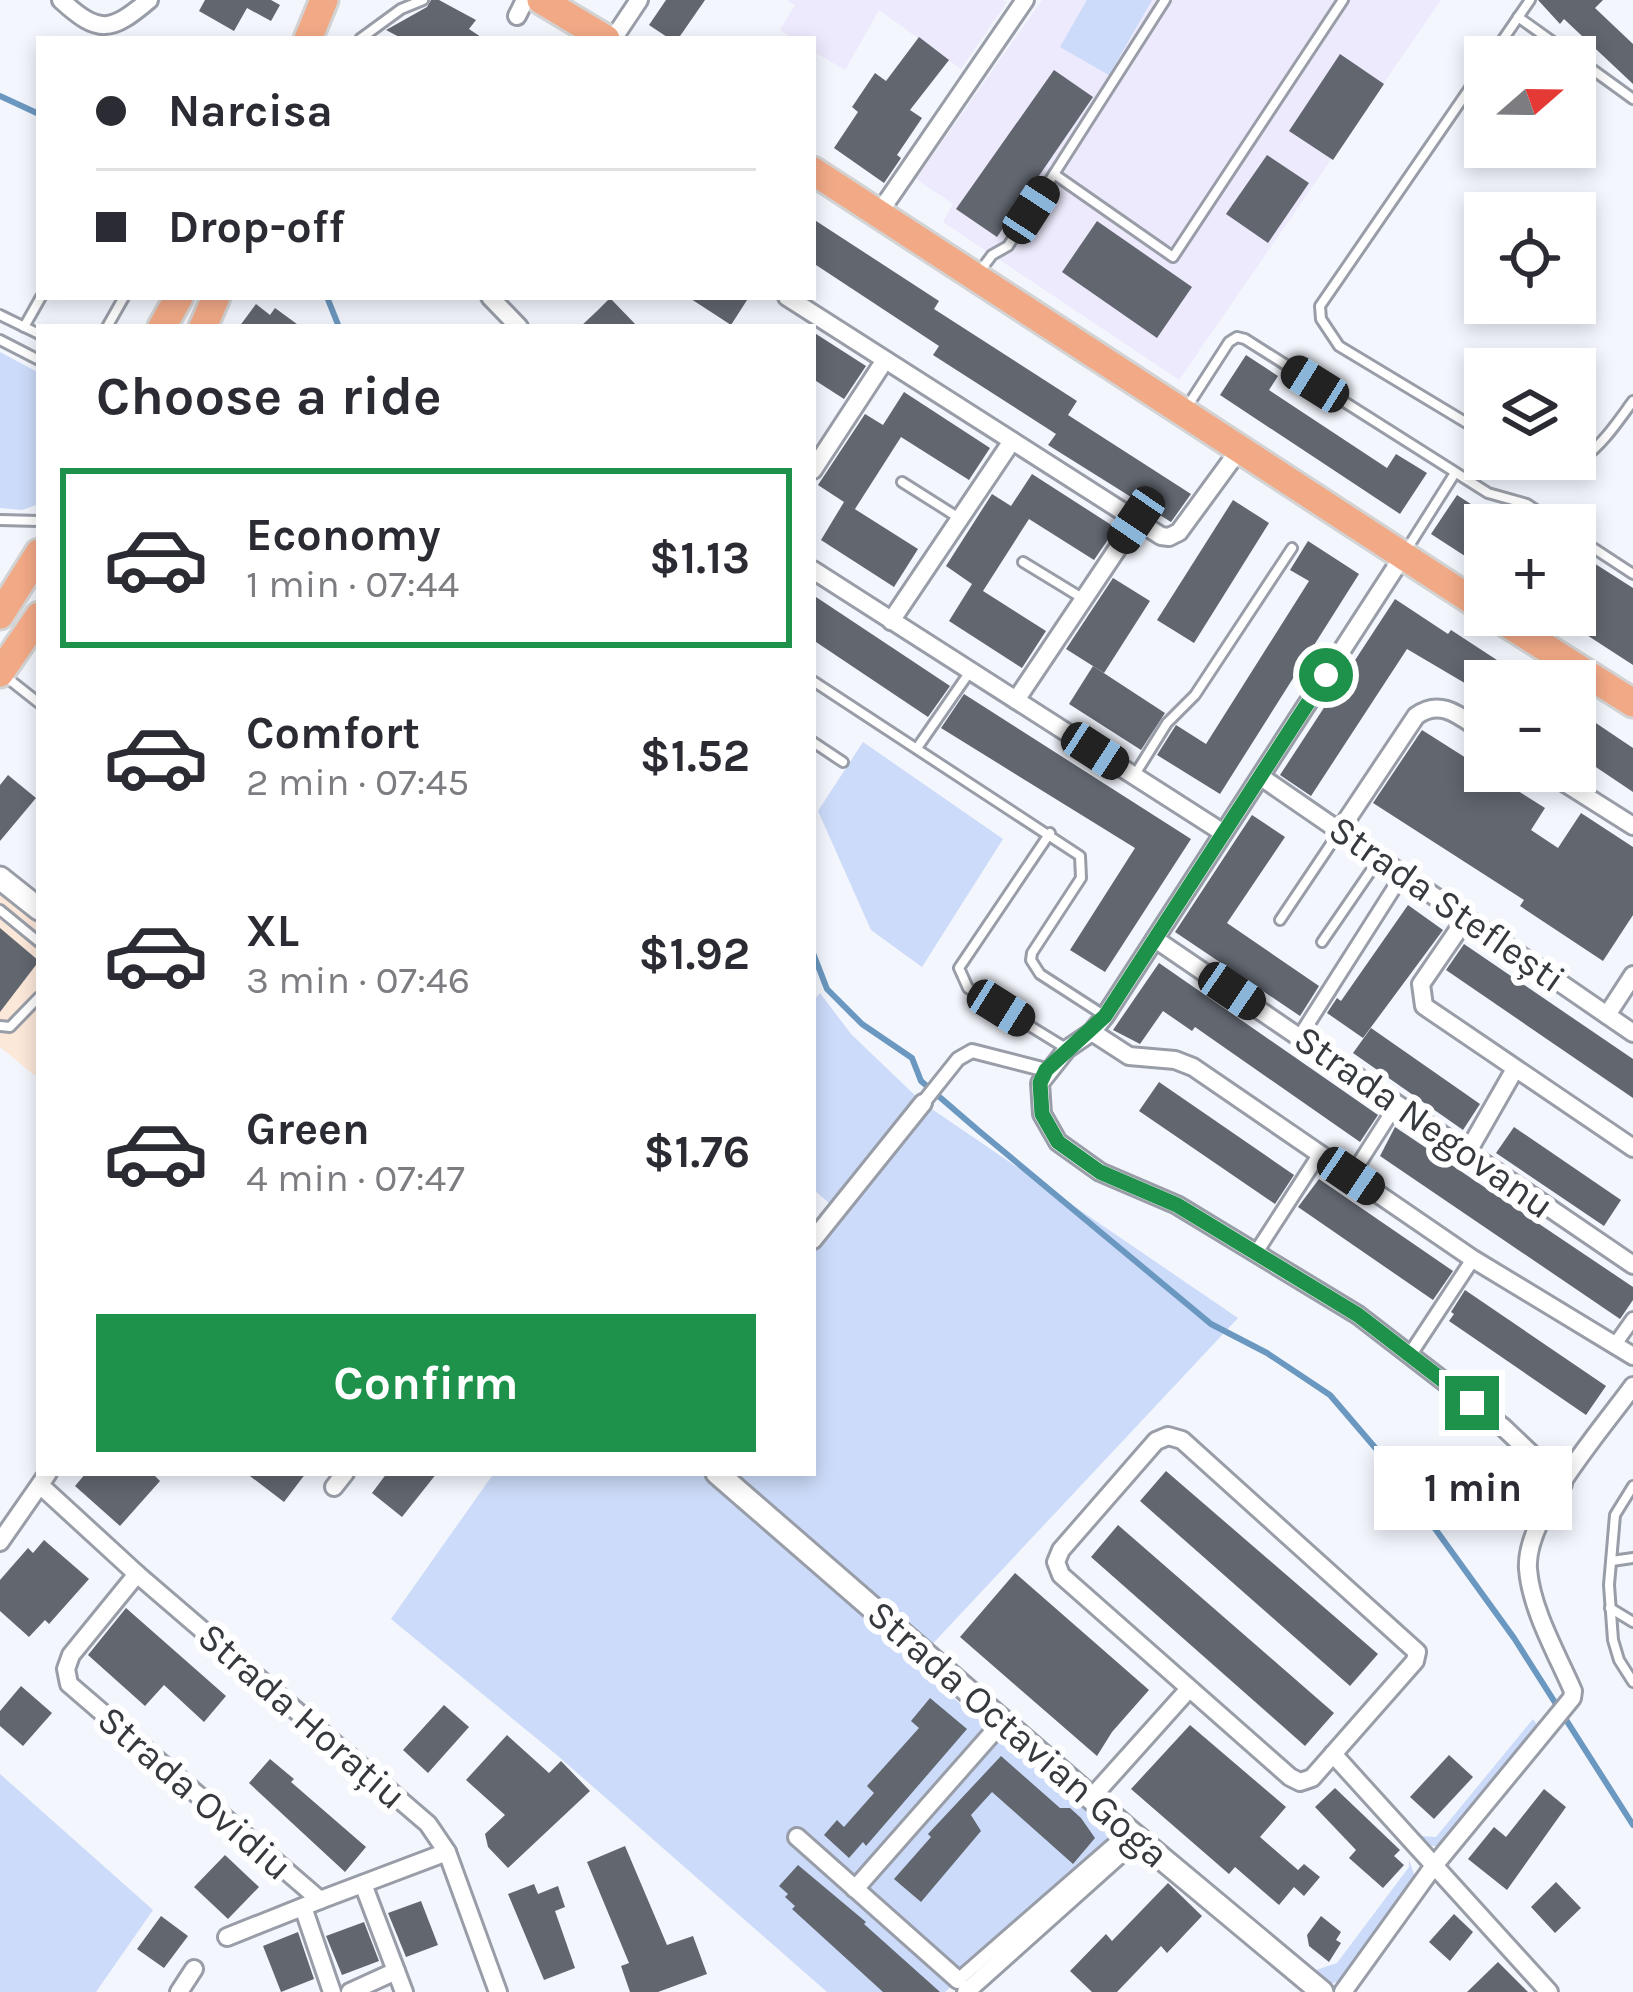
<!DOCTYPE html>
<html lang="en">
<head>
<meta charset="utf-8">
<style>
	body { margin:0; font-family:Karla,sans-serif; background:#f7f7f7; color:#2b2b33; height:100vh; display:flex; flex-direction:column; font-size:45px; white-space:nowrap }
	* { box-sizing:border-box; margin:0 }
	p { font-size:39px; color:#7c7c81 }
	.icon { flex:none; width:66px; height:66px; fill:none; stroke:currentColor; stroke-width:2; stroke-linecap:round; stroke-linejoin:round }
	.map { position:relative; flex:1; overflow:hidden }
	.details { position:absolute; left:36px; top:324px; width:780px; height:1152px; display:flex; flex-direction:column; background:#fff; border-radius:0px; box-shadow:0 6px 18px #0003 }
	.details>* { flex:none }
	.hud { position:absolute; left:36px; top:36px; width:780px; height:264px; border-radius:0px; box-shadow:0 6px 18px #0003; display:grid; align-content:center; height:264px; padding:0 60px; background:#fff }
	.needle { width:78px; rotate:70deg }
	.controls { position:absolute; left:1464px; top:36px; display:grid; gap:24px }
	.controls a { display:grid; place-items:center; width:132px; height:132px; border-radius:0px; background:#fff; box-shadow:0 6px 18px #0003; font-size:60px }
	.end { position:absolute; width:54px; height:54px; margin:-27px; border:15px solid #1e914b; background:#fff; box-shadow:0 0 0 6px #fff }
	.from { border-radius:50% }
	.bubble { position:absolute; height:84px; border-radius:0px; background:#fff; box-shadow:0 6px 18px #0003; font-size:39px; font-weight:700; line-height:84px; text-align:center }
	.car { position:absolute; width:36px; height:72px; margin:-36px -18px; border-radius:15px; box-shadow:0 0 9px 3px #0007; background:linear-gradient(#222 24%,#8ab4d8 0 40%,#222 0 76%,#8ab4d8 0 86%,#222 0) }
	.hud b { display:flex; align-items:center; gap:42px; height:114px; font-size:45px }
	.hud b+b { border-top:3px solid #e1e1e2 }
	.hud i { width:30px; height:30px; background:#2b2b33 }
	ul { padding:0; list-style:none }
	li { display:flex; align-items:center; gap:36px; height:180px; margin:0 24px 18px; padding:0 36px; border:6px solid transparent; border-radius:0px }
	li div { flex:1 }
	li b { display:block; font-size:45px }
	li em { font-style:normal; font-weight:700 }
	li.on { border-color:#1e914b }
	li>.icon { width:108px; height:108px; stroke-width:1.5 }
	h2 { padding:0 60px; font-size:54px; line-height:144px }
	.button { display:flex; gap:24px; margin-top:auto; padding:24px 60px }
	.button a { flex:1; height:138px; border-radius:0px; background:#1e914b; color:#fff; font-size:48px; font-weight:700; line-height:138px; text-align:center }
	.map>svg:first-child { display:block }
	.commercial { fill:#fce8d9 }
	.education { fill:#eceafc }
	.green { fill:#ccdbf9 }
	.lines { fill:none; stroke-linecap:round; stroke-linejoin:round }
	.stream { stroke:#6b98c0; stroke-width:6 }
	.building { fill:#61666f }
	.service-casing { stroke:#989da7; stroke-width:14 }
	.pedestrian-casing { stroke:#989da7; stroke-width:18 }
	.minor-casing { stroke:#989da7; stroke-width:22 }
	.tertiary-casing { stroke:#989da7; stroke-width:27 }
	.primary-casing { stroke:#d3d3d4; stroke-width:33 }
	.service { stroke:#fff; stroke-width:8 }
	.pedestrian { stroke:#fff; stroke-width:12 }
	.minor { stroke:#fff; stroke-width:16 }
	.tertiary { stroke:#fff; stroke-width:21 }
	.primary { stroke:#f2a986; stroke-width:27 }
	.route { stroke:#1e914b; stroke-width:15 }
	.labels { text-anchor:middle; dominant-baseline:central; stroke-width:12; stroke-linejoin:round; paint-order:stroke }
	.street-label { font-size:39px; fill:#36393d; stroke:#fff }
</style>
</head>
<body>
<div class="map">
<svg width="1633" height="1992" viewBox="0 0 1633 1992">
	<rect width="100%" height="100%" fill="#f3f6fd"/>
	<!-- commercial -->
	<polygon class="commercial" points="0,892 39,925 39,1079 0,1047"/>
	<!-- education -->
	<g class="education">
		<polygon points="787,0 1003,0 1007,2 961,69 879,10 845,70 813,51 813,39 794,39 780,30 795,5"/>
		<polygon points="1042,0 1441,0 1179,380 943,222 953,204 916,179"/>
	</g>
	<!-- green -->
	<g class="green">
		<polygon points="1087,0 1152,0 1109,75 1060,47"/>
		<polygon points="0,352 39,373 39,504 22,510 0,508"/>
		<polygon points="863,742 1003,839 922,967 871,930 818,811"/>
		<polygon points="820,993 851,1034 923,1103 1238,1318 924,1653 931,1679 1120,1839 945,1992 827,1992 558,1756 391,1619 494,1473 813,1473 813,1240 838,1211 813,1189 813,1001"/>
		<polygon points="1533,1719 1538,1726 1441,1847 1425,1845 1419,1836 1436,1837"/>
		<polygon points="0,1774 153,1910 96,1992 0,1992"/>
		<polygon points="1409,1860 1415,1877 1344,1980 1330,1984 1316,1970 1337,1963 1409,1867"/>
	</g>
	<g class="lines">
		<!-- stream -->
		<g class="stream">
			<polyline points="0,96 39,114"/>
			<polyline points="327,297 339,327"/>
			<polyline points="813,953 827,989 862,1024 912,1058 921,1081 979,1131 1211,1324 1267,1353 1330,1395 1384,1458 1514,1638 1633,1825"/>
		</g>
	</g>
	<!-- building -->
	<g class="building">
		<polygon points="205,0 271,0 280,5 271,21 247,8 234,31 199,11"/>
		<polygon points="431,0 439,0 476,20 469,29 484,39 403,39 386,30 427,7"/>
		<polygon points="666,0 705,0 678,39 670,39 649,25"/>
		<polygon points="1538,0 1603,0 1595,8 1633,44 1633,84 1564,19 1560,24"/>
		<polygon points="919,37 949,60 910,110 922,118 897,155 901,158 884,183 834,148 858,112 852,107 875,73 886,81"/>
		<polygon points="1340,54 1384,84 1333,160 1289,131"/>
		<polygon points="1054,70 1093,97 997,237 956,209"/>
		<polygon points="1267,155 1309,183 1268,243 1226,214"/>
		<polygon points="813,219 939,301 934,309 1077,401 1068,415 1191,494 1171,522 1048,445 1056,434 933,355 939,346 813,263"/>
		<polygon points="1097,221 1192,287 1157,338 1062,272"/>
		<polygon points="688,297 749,297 731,325"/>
		<polygon points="610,298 638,327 580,327 597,311"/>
		<polygon points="256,304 270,315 275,308 301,327 239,327"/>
		<polygon points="813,332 866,366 844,399 813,379"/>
		<polygon points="1246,355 1278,376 1269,390 1387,468 1396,454 1427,473 1400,514 1220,395"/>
		<polygon points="904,392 990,448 969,480 901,437 855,509 850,506 918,549 894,587 821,540 844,502 818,485 865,414 883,425"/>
		<polygon points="1032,474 1116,528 1094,560 1029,519 983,591 1046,631 1022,668 949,621 972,584 946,566 992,494 1011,506"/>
		<polygon points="1457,495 1503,525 1485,525 1485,569 1431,534"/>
		<polygon points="1233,500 1269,523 1194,643 1157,620"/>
		<polygon points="1308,541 1359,574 1220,794 1157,755 1176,725 1206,744 1309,581 1290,570"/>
		<polygon points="1575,551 1633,588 1633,665 1556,615 1575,615"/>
		<polygon points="1113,578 1150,601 1104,673 1066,649"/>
		<polygon points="813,595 950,686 928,717 813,640"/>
		<polygon points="1395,599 1448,634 1451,630 1529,681 1485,681 1485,695 1407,649 1311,796 1280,775"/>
		<polygon points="1093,666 1165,713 1141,750 1069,704"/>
		<polygon points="964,694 1191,839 1105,972 1070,950 1135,848 941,728"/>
		<polygon points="1575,709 1633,748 1633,792 1575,753"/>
		<polygon points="1422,730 1545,808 1531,830 1558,848 1581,813 1633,847 1633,915 1603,961 1520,906 1524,900 1373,803"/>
		<polygon points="8,775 36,798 0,841 0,785"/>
		<polygon points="1252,815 1285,837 1227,923 1319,986 1300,1016 1175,932"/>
		<polygon points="1408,905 1443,930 1363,1038 1327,1013 1337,998 1341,1001"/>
		<polygon points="0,928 39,961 0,1012"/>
		<polygon points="1464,944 1633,1059 1633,1098 1446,970"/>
		<polygon points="1159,963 1378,1115 1360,1142 1195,1027 1192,1031 1163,1011 1140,1044 1113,1030"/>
		<polygon points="1371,1028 1480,1104 1463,1130 1353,1053"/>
		<polygon points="1159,1082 1294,1175 1275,1204 1139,1111"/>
		<polygon points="1395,1127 1633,1287 1633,1300 1620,1319 1380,1156"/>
		<polygon points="1514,1127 1621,1200 1604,1226 1496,1153"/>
		<polygon points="1319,1179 1453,1271 1433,1300 1298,1207"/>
		<polygon points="1465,1290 1606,1386 1586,1415 1449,1321 1454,1314 1451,1312"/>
		<polygon points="1166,1471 1378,1654 1350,1686 1140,1501"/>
		<polygon points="86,1473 152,1473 160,1481 120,1526 75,1486"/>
		<polygon points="246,1473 306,1473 284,1502"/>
		<polygon points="387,1473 437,1473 402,1517 372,1493"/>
		<polygon points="1118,1525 1334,1713 1305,1746 1091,1557"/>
		<polygon points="44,1540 89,1579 49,1624 45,1620 29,1637 0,1611 0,1580 28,1548 33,1553"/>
		<polygon points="1015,1573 1149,1690 1112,1732 1097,1756 960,1637"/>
		<polygon points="126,1608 226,1696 204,1722 164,1685 145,1706 88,1655"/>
		<polygon points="21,1686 52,1713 23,1746 0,1726 0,1711"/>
		<polygon points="930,1698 967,1729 866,1846 863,1842 849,1858 824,1835 837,1820 844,1827 874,1793 867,1786 919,1728 911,1721"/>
		<polygon points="444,1705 469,1727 428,1773 403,1750"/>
		<polygon points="1190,1725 1286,1807 1260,1837 1298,1870 1304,1864 1320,1877 1304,1896 1294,1887 1279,1905 1235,1867 1229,1874 1131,1789"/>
		<polygon points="507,1735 549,1773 561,1761 590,1791 508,1868 488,1847 485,1834 505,1815 466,1780"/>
		<polygon points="1449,1755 1473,1777 1434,1819 1410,1797"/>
		<polygon points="1001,1756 1060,1808 1070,1808 1081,1818 1095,1838 1073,1864 992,1792 971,1815 981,1831 921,1902 894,1879 931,1837 928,1834"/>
		<polygon points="270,1759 294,1779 291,1782 366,1847 345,1872 249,1783"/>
		<polygon points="1335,1788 1400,1850 1394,1856 1404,1865 1383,1888 1349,1858 1356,1850 1315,1807"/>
		<polygon points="1544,1789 1566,1807 1507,1890 1468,1859 1494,1827 1506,1837"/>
		<polygon points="625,1846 667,1945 693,1936 707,1974 658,1992 630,1992 621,1966 629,1963 587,1862"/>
		<polygon points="225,1855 259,1887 228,1919 194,1887"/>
		<polygon points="798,1865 866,1922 864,1924 940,1992 883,1992 792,1909 795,1906 785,1897 788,1894 779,1886"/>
		<polygon points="1556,1882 1581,1908 1555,1933 1531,1907"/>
		<polygon points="1168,1883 1202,1916 1167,1953 1161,1946 1117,1992 1092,1992 1070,1971 1106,1934 1112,1941"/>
		<polygon points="534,1884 538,1894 558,1886 565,1907 555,1911 575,1968 544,1980 508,1894"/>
		<polygon points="421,1901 438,1945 406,1957 388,1913"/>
		<polygon points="1454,1914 1473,1932 1450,1961 1429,1942"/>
		<polygon points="161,1916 188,1936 164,1968 137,1949"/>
		<polygon points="1321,1916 1341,1932 1336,1940 1341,1943 1329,1962 1309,1946 1307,1935"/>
		<polygon points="364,1922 379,1961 342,1975 326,1936"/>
		<polygon points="298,1932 314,1979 281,1992 263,1946"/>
		<polygon points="1498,1962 1528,1992 1467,1992"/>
	</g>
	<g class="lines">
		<!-- service casing -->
		<g class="service-casing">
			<g id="service">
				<polyline points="1518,17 1574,57"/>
				<polyline points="360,39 401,9 423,0"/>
				<polyline points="1491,57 1530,0"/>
				<polyline points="1575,57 1633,99"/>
				<polyline points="1485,66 1320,306 1321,319 1339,346 1485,434"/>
				<polyline points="1054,174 1173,257 1343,0"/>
				<polyline points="980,271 992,255 1008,246 1165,0"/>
				<polyline points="0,315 39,334"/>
				<polyline points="24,327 41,297"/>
				<polyline points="107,327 124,297"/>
				<polyline points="0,340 39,360"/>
				<polyline points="1187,407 1229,342 1237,337 1245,339 1488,493 1527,504 1558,525"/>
				<path d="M1525 459C1575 489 1607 436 1633 401"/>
				<polyline points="902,482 959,518"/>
				<polyline points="0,520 39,521"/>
				<polyline points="1575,536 1633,574"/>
				<polyline points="1407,549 1455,473"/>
				<polyline points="1023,562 1082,598"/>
				<polyline points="6,677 39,703"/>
				<polyline points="813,681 1080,856 1081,878 1032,953 1031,960 1040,974 1105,1016"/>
				<polyline points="813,742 843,762"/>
				<polyline points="917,748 969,673"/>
				<polyline points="1134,776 1167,723 1195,695 1292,548"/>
				<polyline points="1050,833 959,968 968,988 1064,1047"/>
				<polyline points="0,910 39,942"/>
				<polyline points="1280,920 1339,832"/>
				<polyline points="1322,942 1379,859"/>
				<polyline points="0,1026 10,1027 39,997"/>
				<polyline points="1633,1486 1615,1515 1609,1585 1613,1640 1619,1660 1633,1682"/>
				<polyline points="1612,1561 1633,1558"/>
				<polyline points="1610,1608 1633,1622"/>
			</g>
		</g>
		<!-- pedestrian casing -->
		<g class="pedestrian-casing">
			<g id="pedestrian">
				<polyline points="1300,1036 1403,874"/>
				<polyline points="923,1103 958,1059 972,1051 1046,1070"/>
				<polyline points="1351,1176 1397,1104"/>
				<polyline points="1255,1254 1319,1155"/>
				<polyline points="1616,1343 1633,1319"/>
				<polyline points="1409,1356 1473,1259"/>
				<polyline points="958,1980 1129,1831"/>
			</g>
		</g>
		<!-- minor casing -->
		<g class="minor-casing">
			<g id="minor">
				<path d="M61 0C99 35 111 32 149 0"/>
				<polyline points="517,16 525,0"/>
				<polyline points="613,39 639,0"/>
				<polyline points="879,213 1025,0"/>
				<polyline points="490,297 519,327"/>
				<polyline points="787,297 1161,536 1169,537 1179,532 1239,450"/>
				<polyline points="813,470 885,360"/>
				<polyline points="1403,556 1105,1016 1092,1032 1067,1049 1040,1083 1042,1114 1058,1142 1100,1172 1177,1205 1358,1315 1503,1427 1563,1484"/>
				<polyline points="813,570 1222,832"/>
				<polyline points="891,621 1012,441"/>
				<polyline points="1016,700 1136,521"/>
				<polyline points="1546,771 1633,826"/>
				<polyline points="1261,777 1633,1033"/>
				<path d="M1340 830 1416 716C1442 697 1462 718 1485 733"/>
				<polyline points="1467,917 1421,984 1424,1006 1633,1148"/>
				<polyline points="1155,939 1633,1265"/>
				<polyline points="1607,1015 1633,975"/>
				<polyline points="1092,1032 1129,1056 1175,1060 1193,1067 1473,1259 1633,1356"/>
				<polyline points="1467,1153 1515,1069"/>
				<polyline points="813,1240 923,1103"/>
				<polygon points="1168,1436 1182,1440 1417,1652 1415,1661 1312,1778 1300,1782 1290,1777 1061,1575 1056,1562 1061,1550 1156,1441"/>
				<polyline points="40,1485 137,1574 428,1824 447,1852 498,1992"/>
				<polyline points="334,1487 345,1473"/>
				<polyline points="0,1542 48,1473"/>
				<polyline points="137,1574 71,1655 66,1669 69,1684 320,1900 447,1852"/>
				<polyline points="1333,1754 1549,1992"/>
				<polyline points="1092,1797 1188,1690"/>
				<polyline points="797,1837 958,1980"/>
				<polyline points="363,1884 404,1992"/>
				<polyline points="855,1889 1003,1721"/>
				<polyline points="303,1907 332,1992"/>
				<polyline points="227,1937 320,1900"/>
				<polyline points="179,1992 194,1969"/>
				<polyline points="350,1992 396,1971"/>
				<polyline points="966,1992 1138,1838"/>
				<path d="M1343 1992 1433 1867 1572 1698 1573 1691C1557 1654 1531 1609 1528 1569 1524 1517 1602 1429 1633 1386"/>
			</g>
		</g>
		<!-- tertiary casing -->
		<g class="tertiary-casing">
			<g id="tertiary">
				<polyline points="0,878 39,909"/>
				<polyline points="717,1473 1129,1831 1322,1992"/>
			</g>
		</g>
		<!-- primary casing -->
		<g class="primary-casing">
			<g id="primary">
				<polyline points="541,0 606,39"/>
				<polyline points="308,39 324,0"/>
				<polyline points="813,171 1485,609"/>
				<polyline points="162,327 179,297"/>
				<polyline points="203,327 216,297"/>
				<polyline points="0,615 39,553"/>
				<polyline points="1494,615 1633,703"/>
				<polyline points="0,673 39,616"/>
			</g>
		</g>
		<!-- service -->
		<use href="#service" class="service"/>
		<!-- pedestrian -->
		<use href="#pedestrian" class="pedestrian"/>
		<!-- minor -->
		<use href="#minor" class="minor"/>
		<!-- tertiary -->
		<use href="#tertiary" class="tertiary"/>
		<!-- primary -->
		<use href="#primary" class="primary"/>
	</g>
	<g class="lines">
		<!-- route -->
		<polyline class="route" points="1326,675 1105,1016 1046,1070 1040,1083 1042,1114 1058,1142 1100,1172 1177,1205 1358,1315 1472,1403"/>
	</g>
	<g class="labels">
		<!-- street labels -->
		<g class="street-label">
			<text transform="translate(1447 904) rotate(35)">Strada Steflești</text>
			<text transform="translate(1424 1122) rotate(35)">Strada Negovanu</text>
			<text transform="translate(302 1716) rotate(41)">Strada Horațiu</text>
			<text transform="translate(1018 1734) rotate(41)">Strada Octavian Goga</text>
			<text transform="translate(195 1793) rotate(41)">Strada Ovidiu</text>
		</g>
	</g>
</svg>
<div class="controls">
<a><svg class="needle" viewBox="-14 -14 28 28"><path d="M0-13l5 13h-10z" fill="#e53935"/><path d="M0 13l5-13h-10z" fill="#7c7c81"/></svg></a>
<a><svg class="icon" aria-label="locate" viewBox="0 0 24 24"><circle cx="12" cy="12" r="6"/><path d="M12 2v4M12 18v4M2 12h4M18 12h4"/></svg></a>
<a><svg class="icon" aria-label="layers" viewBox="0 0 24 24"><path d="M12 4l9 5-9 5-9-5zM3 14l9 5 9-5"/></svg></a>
<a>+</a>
<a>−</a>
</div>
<i class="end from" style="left:1326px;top:675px"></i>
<i class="end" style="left:1472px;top:1403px"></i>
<div class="bubble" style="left:1374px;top:1446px;width:198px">1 min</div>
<i class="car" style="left:1031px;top:210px;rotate:33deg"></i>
<i class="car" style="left:1315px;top:384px;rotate:302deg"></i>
<i class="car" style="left:1136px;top:520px;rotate:214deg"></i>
<i class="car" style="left:1095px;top:751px;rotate:123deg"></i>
<i class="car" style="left:1232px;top:991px;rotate:124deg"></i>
<i class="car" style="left:1001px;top:1008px;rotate:122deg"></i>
<i class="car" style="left:1351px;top:1176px;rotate:124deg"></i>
<div class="hud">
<b><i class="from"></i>Narcisa</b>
<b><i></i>Drop-off</b>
</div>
<section class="details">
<h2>Choose a ride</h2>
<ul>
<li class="on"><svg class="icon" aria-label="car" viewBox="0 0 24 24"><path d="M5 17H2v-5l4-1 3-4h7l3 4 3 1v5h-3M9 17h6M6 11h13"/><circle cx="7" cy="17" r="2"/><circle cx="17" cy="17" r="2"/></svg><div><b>Economy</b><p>1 min · 07:44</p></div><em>$1.13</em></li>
<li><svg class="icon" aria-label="car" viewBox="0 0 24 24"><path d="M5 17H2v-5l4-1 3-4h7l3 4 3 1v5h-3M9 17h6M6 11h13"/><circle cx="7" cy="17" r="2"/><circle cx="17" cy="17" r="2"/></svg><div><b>Comfort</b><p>2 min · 07:45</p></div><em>$1.52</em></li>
<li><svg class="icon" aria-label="car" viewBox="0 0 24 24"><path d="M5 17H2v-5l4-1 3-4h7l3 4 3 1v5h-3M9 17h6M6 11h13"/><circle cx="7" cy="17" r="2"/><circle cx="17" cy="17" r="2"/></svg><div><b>XL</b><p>3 min · 07:46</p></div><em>$1.92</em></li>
<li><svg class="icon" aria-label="car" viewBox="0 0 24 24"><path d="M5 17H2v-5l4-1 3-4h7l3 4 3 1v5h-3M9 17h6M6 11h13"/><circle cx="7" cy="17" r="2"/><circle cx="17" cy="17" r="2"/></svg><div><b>Green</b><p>4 min · 07:47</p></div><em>$1.76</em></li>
</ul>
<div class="button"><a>Confirm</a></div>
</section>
</div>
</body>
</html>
